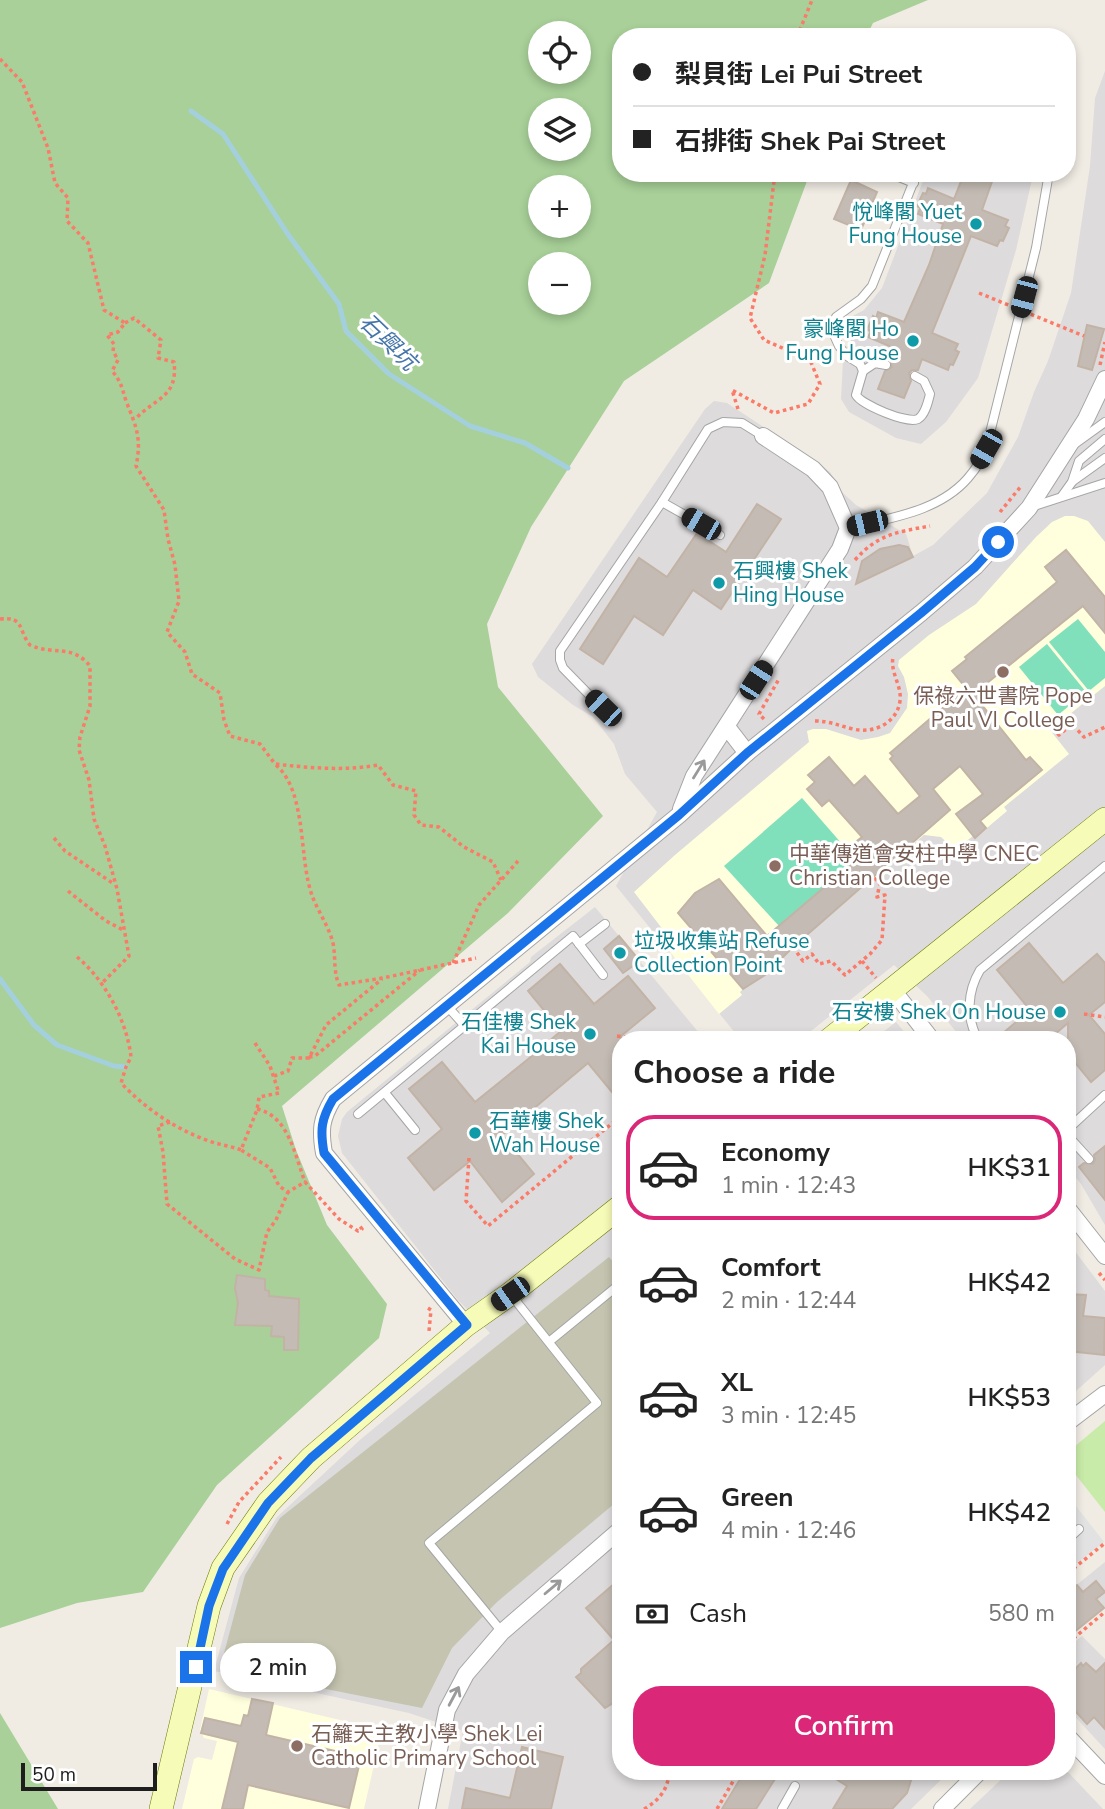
<!DOCTYPE html>
<html lang="en">
<head>
<meta charset="utf-8">
<style>
	body { margin:0; font-family:"Nunito Sans","Noto Sans TC",sans-serif; background:#f6f6f6; color:#222; height:100vh; display:flex; flex-direction:column; font-size:26px; white-space:nowrap }
	* { box-sizing:border-box; margin:0 }
	p { font-size:23px; color:#767676 }
	.icon { flex:none; width:38px; height:38px; fill:none; stroke:currentColor; stroke-width:2; stroke-linecap:round; stroke-linejoin:round }
	.map { position:relative; flex:1; overflow:hidden }
	.sheet { position:absolute; left:612px; top:1031px; width:464px; height:749px; display:flex; flex-direction:column; background:#fff; border-radius:28px; box-shadow:0 4px 10px #0003 }
	.sheet>* { flex:none }
	.guide { position:absolute; left:612px; top:28px; width:464px; height:154px; border-radius:28px; box-shadow:0 4px 10px #0003; display:grid; align-content:center; height:154px; padding:0 21px; background:#fff }
	.controls { position:absolute; left:528px; top:21px; display:grid; gap:14px }
	.controls a { display:grid; place-items:center; width:63px; height:63px; border-radius:50%; background:#fff; box-shadow:0 4px 10px #0003; font-size:35px }
	.scale { position:absolute; left:21px; bottom:18px; width:136px; box-sizing:border-box; padding-left:7px; border:4px solid #1e1e1e; border-top:0; font-size:19px; line-height:24px; white-space:nowrap; color:#1e1e1e; -webkit-text-stroke:5px #fff; paint-order:stroke }
	.end { position:absolute; width:32px; height:32px; margin:-16px; border:9px solid #1a73e8; background:#fff; box-shadow:0 0 0 4px #fff }
	.from { border-radius:50% }
	.bubble { position:absolute; height:49px; border-radius:24px; background:#fff; box-shadow:0 4px 10px #0003; font-size:23px; font-weight:600; line-height:49px; text-align:center }
	.car { position:absolute; width:21px; height:42px; margin:-21px -10px; border-radius:9px; box-shadow:0 0 5px 2px #0007; background:linear-gradient(#222 24%,#8ab4d8 0 40%,#222 0 76%,#8ab4d8 0 86%,#222 0) }
	.guide b { display:flex; align-items:center; gap:24px; height:66px; font-size:26px }
	.guide b+b { border-top:2px solid #e0e0e0 }
	.guide i { width:18px; height:18px; background:#222 }
	ul { padding:0; list-style:none }
	li { display:flex; align-items:center; gap:21px; height:105px; margin:0 14px 10px; padding:0 7px; border:4px solid transparent; border-radius:28px }
	li div { flex:1 }
	li b { display:block; font-size:26px }
	li em { font-style:normal; font-weight:600 }
	li.current { border-color:#db2777 }
	li>.icon { width:63px; height:63px; stroke-width:1.5 }
	h2 { padding:0 21px; font-size:32px; line-height:84px }
	.pay { display:flex; align-items:center; gap:18px; height:77px; padding:0 21px; font-size:26px }
	.pay p { margin-inline-start:auto }
	.cta { display:flex; gap:14px; margin-top:auto; padding:14px 21px }
	.cta a { flex:1; height:80px; border-radius:28px; background:#db2777; color:#fff; font-size:28px; font-weight:600; line-height:80px; text-align:center }
	.map>svg:first-child { display:block }
	.residential { fill:#dddbdb }
	.education { fill:#ffffde }
	.construction { fill:#c4c4b0 }
	.grass { fill:#c9eba9 }
	.forest { fill:#a8d098; fill-rule:evenodd }
	.pitch { fill:#81e0bc }
	.parking { fill:#e2e2e2 }
	.lines { fill:none; stroke-linecap:round; stroke-linejoin:round }
	.stream { stroke:#a4d0de; stroke-width:5 }
	.building { fill:#c4bcb4; stroke:#c2b3a6; stroke-width:2 }
	.lane-casing { stroke:#a5a5a5; stroke-width:10 }
	.street-casing { stroke:#a5a5a5; stroke-width:18 }
	.secondary-casing { stroke:#6a7803; stroke-width:24 }
	.path { stroke:#fc7a68; stroke-width:3.5; stroke-dasharray:3.5 3.5; stroke-linecap:butt }
	.lane { stroke:#fff; stroke-width:8 }
	.street { stroke:#fff; stroke-width:16 }
	.secondary { stroke:#f6fbb7; stroke-width:23 }
	.path-bridge { stroke:#fc7a68; stroke-width:3.5; stroke-dasharray:3.5 3.5; stroke-linecap:butt }
	.oneway { stroke:#9a9a9a }
	.route { stroke:#1a73e8; stroke-width:9 }
	.culture-dot { fill:#0f9aa8; stroke:#fff; stroke-width:2.5 }
	.education-dot { fill:#8d6e63; stroke:#fff; stroke-width:2.5 }
	.labels { text-anchor:middle; dominant-baseline:central; stroke-width:6; stroke-linejoin:round; paint-order:stroke }
	.culture-label { font-size:21px; fill:#0d838f; stroke:#fff; text-anchor:end }
	.education-label { font-size:21px; fill:#785e54; stroke:#fff; text-anchor:start }
	.water-label { font-size:23px; font-style:italic; fill:#4676a8; stroke:#fff }
</style>
</head>
<body>
<div class="map">
<svg width="1105" height="1809" viewBox="0 0 1105 1809">
	<rect width="100%" height="100%" fill="#f0ece4"/>
	<!-- residential -->
	<g class="residential">
		<polygon points="1105,71 1105,1225 1081,1184 1068,1168 1068,1040 962,1039 927,996 894,965 801,1039 740,1039 616,886 657,812 625,774 614,744 593,717 573,705 538,677 532,664 705,409 714,401 727,403 817,462 830,472 843,493 856,505 906,534 913,556 933,545 987,493 1018,437 1034,392 1048,361 1071,293 1090,166 1095,98"/>
		<polygon points="926,173 1033,175 1016,250 978,378 946,422 921,444 896,438 849,412 841,399 843,361 849,342 843,332 851,317 864,310 882,288"/>
		<polygon points="595,907 704,1039 621,1040 621,1771 950,1771 911,1809 448,1809 463,1731 409,1713 214,1671 239,1578 277,1517 361,1439 490,1333 458,1300 342,1153 338,1136 342,1119 347,1112 530,962 531,957"/>
		<polygon points="896,1022 910,1039 874,1039"/>
		<polygon points="1068,1242 1105,1291 1105,1365 1068,1398"/>
		<polygon points="1105,1562 1105,1607 1068,1637 1068,1592"/>
		<polygon points="1082,1636 1105,1659 1105,1749 1068,1709 1068,1648"/>
		<polygon points="1010,1771 1067,1771 1103,1809 970,1809"/>
	</g>
	<!-- education -->
	<g class="education">
		<polygon points="1065,516 1074,516 1088,521 1105,542 1105,686 1050,730 1069,754 1004,807 1007,811 975,838 973,836 955,850 941,837 924,835 793,947 765,975 743,989 740,992 742,995 719,1014 658,937 664,931 634,892 675,855 809,742 807,731 813,729 826,729 861,740 878,737 890,733 907,708 908,694 904,677 898,666 899,660 929,635 976,604 1036,537 1052,522"/>
		<polygon points="209,1689 374,1728 380,1738 364,1809 182,1809 194,1759 198,1757 212,1760 217,1741 204,1738 200,1730"/>
	</g>
	<!-- construction -->
	<polygon class="construction" points="609,1257 621,1272 621,1498 497,1602 452,1648 422,1708 220,1668 245,1575 280,1518"/>
	<!-- grass -->
	<polygon class="grass" points="1105,1421 1105,1512 1068,1465 1068,1452"/>
	<!-- forest -->
	<g class="forest">
		<path d="M0 0H928L873 23 866 37H621V173H810L769 283 624 381 531 527 487 624 498 687 603 816 508 913 282 1106 296 1150 327 1225 387 1304 379 1338 217 1485 143 1592 77 1603 0 1628ZM541 33H579V72H541ZM541 110H579V149H541ZM541 187H579V226H541ZM541 264H579V303H541Z"/>
		<polygon points="0,1713 58,1809 0,1809"/>
	</g>
	<!-- pitch -->
	<g class="pitch">
		<polygon points="1078,619 1105,652 1105,678 1089,691 1049,642"/>
		<polygon points="1047,644 1086,692 1058,715 1019,667"/>
		<polygon points="802,798 856,860 779,926 724,866"/>
	</g>
	<!-- parking -->
	<polygon class="parking" points="1068,1496 1104,1542 1068,1570"/>
	<g class="lines">
		<!-- stream -->
		<g class="stream">
			<polyline points="191,111 223,134 287,233 339,304 346,331 389,374 470,426 525,443 568,468"/>
			<polyline points="0,979 34,1025 57,1045 114,1066 126,1067"/>
		</g>
	</g>
	<!-- building -->
	<g class="building">
		<polygon points="969,173 995,173 982,210 1008,220 1005,226 1009,228 1003,241 1000,240 997,246 971,236 932,333 958,344 955,350 959,352 953,365 950,364 948,370 922,359 918,370 912,370 909,373 911,381 904,398 878,389 885,371 892,367 889,359 894,348 868,337 871,331 867,330 873,316 876,318 878,312 904,322 929,265 943,224 918,214 920,208 917,206 923,193 926,194 928,188 954,199 962,179 966,181"/>
		<polygon points="851,180 877,192 861,230 834,219"/>
		<polygon points="1087,325 1104,329 1092,370 1078,366"/>
		<polygon points="757,504 781,519 721,609 693,590 663,635 634,616 603,664 580,649 639,558 667,577 697,533 726,552"/>
		<polygon points="899,545 908,547 913,557 856,584 862,561 880,549"/>
		<polygon points="1066,550 1105,597 1105,633 1083,606 987,683 992,688 978,700 1026,760 1030,757 1042,770 980,821 986,828 975,838 956,814 983,794 960,766 933,789 950,810 793,947 765,975 743,989 678,913 695,893 719,879 767,936 862,855 853,844 862,837 829,800 822,806 807,789 815,782 808,775 829,757 854,786 865,776 898,814 920,796 890,759 893,756 890,753 966,688 952,671 967,659 965,657 1057,582 1045,567"/>
		<polygon points="619,936 640,961 623,973 604,949"/>
		<polygon points="1029,943 1063,983 1097,954 1105,963 1105,1002 1089,1015 1105,1034 1105,1070 1091,1082 1068,1054 1068,1023 1048,1040 995,1040 1030,1010 997,970"/>
		<polygon points="560,964 594,1004 628,976 655,1008 621,1036 621,1103 588,1063 502,1135 534,1174 502,1202 470,1161 434,1190 408,1158 442,1129 409,1089 442,1062 475,1102 527,1060 561,1031 528,991"/>
		<polygon points="1105,1146 1105,1200 1079,1167 1084,1163 1093,1164 1095,1160 1094,1155"/>
		<polygon points="237,1275 265,1279 265,1290 269,1291 269,1296 299,1299 298,1350 284,1350 284,1337 271,1336 272,1326 235,1325 238,1303 235,1288"/>
		<polygon points="1068,1294 1086,1295 1083,1316 1105,1318 1104,1355 1068,1351"/>
		<polygon points="621,1578 621,1698 605,1708 576,1677 581,1673 581,1669 614,1640 586,1608"/>
		<polygon points="1096,1581 1105,1592 1096,1599 1104,1608 1068,1637 1068,1592 1077,1585 1083,1592"/>
		<polygon points="1081,1663 1083,1666 1086,1663 1096,1672 1105,1663 1105,1729 1094,1717 1087,1724 1068,1703 1068,1676"/>
		<polygon points="252,1699 273,1703 266,1735 361,1757 349,1808 248,1785 243,1809 222,1809 238,1742 201,1733 205,1718 241,1726 244,1715 248,1716"/>
		<polygon points="522,1747 563,1757 551,1809 462,1809 466,1788 510,1798"/>
		<polygon points="745,1771 780,1771 756,1809 722,1809"/>
		<polygon points="823,1771 905,1771 913,1774 907,1793 892,1809 833,1809 847,1786"/>
	</g>
	<g class="lines">
		<!-- lane casing -->
		<g class="lane-casing">
			<g id="lane">
				<polyline points="889,173 914,183"/>
				<polyline points="863,371 875,363 886,365"/>
				<path d="M915 376 924 381 930 394C928 402 925 415 918 419 907 424 862 405 856 395L863 371 860 364 847 356 839 346 834 335 833 326 836 317 861 299 872 286 917 173"/>
				<polyline points="1076,443 1105,422"/>
				<polyline points="1073,481 1105,458"/>
				<polyline points="1062,496 1072,482 1079,461 1105,439"/>
				<polyline points="662,502 720,535"/>
				<polyline points="1031,507 1105,483"/>
				<path d="M848 528C891 518 944 511 972 473 978 466 982 457 986 449L1036 248 1049 173"/>
				<polyline points="602,708 563,668 560,660 560,651 662,502 708,429 723,422 742,423 763,436"/>
				<polyline points="579,944 605,924"/>
				<polyline points="447,1006 465,1026"/>
				<path d="M978 1040C966 1017 967 992 980 970L1105 866"/>
				<polyline points="385,1093 415,1130"/>
				<polyline points="358,1114 573,936 603,975"/>
				<polyline points="1068,1129 1105,1095"/>
				<polyline points="1068,1136 1089,1159"/>
				<polyline points="550,1341 621,1283"/>
				<polyline points="1068,1539 1079,1529"/>
				<polyline points="502,1632 429,1543 597,1403 512,1296"/>
				<polyline points="782,1809 795,1786"/>
			</g>
		</g>
		<!-- street casing -->
		<g class="street-casing">
			<g id="street">
				<polyline points="727,727 747,753"/>
				<polyline points="681,809 694,776 840,549 848,528 830,487 813,469 763,436"/>
				<polyline points="892,989 932,1040"/>
				<polyline points="1068,1209 1105,1256"/>
				<path d="M466 1325 324 1153C320 1130 321 1119 333 1099L679 815 747 753 921 613 975 567 1029 508 1086 419 1105 379"/>
				<polyline points="1068,1422 1105,1394"/>
				<polyline points="1068,1737 1105,1776"/>
				<polyline points="427,1809 447,1710 466,1674 502,1632 621,1529"/>
				<polyline points="942,1809 980,1771"/>
			</g>
		</g>
		<!-- secondary casing -->
		<g class="secondary-casing">
			<g id="secondary">
				<polyline points="829,1040 1105,819"/>
				<polyline points="161,1809 209,1606 223,1568 268,1503 311,1458 466,1325 510,1294 621,1206"/>
			</g>
		</g>
		<!-- path -->
		<g class="path">
			<polyline points="797,37 812,0"/>
			<path d="M0 59 22 82 48 148 55 183 68 198 67 221 88 243 104 310 125 323 118 332 107 335 114 344 113 351 118 360 112 371C121 381 122 388 126 401 136 426 142 438 136 466L164 510 168 539 175 565 179 601 167 632 185 652 192 674 220 693 224 720 230 736 260 744 275 764C310 768 344 771 378 765L393 785 416 791 414 815 421 825 439 827 464 847 493 862 501 880"/>
			<path d="M125 323 134 318 161 340 158 358 174 362C178 397 157 397 135 419"/>
			<polyline points="1100,365 1105,342"/>
			<polyline points="738,409 732,390 774,413 808,404 820,384 810,360 764,340 750,318 765,255 775,173"/>
			<polyline points="1000,512 1022,485"/>
			<path d="M855 560C878 534 897 532 930 526"/>
			<path d="M0 619C25 616 18 631 30 645 54 656 71 643 90 666V706L80 737 79 750 89 780 94 819 105 846 117 889 129 956 103 982"/>
			<polyline points="764,719 759,714 779,679"/>
			<path d="M815 721C830 721 840 726 853 729 874 734 897 723 900 701 902 685 890 673 893 657"/>
			<polyline points="1053,728 1059,735 1072,724 1084,737 1105,727"/>
			<path d="M276 765C308 793 298 861 313 898 319 913 329 927 333 943 336 958 333 970 339 985L383 978 476 958"/>
			<polyline points="54,838 65,851 114,884"/>
			<polyline points="68,891 106,921 125,931"/>
			<polyline points="793,947 803,961 812,954 819,964 831,961 845,975 870,954 882,940 885,895 877,897 880,883 874,878"/>
			<path d="M77 957C105 980 127 1021 131 1057L126 1067 121 1083C146 1109 175 1129 209 1141 220 1145 231 1146 241 1150"/>
			<polyline points="862,961 876,978"/>
			<polyline points="453,963 479,905 518,861"/>
			<polyline points="1084,1014 1105,1017"/>
			<polyline points="617,1036 651,1040"/>
			<polyline points="255,1043 270,1066 279,1093 259,1097 257,1110 241,1150 270,1168 279,1186 288,1192 305,1182 339,1219 358,1231 362,1229 359,1225"/>
			<polyline points="309,1057 315,1056 420,970"/>
			<polyline points="274,1076 288,1071 292,1058 309,1058 326,1025 382,979"/>
			<path d="M257 1109C289 1116 295 1156 305 1182"/>
			<polyline points="170,1122 158,1126 163,1152 167,1204 235,1259 259,1270 267,1232 276,1220 288,1192"/>
			<polyline points="469,1158 466,1201 488,1226 621,1116"/>
			<polyline points="1099,1273 1105,1280"/>
			<polyline points="428,1308 431,1310 429,1331"/>
			<polyline points="227,1524 239,1502 281,1457"/>
			<polyline points="1068,1573 1105,1543"/>
			<polyline points="1068,1643 1105,1612"/>
			<path d="M644 1809C659 1801 669 1788 669 1771"/>
			<polyline points="717,1809 739,1771"/>
		</g>
		<!-- lane -->
		<use href="#lane" class="lane"/>
		<!-- street -->
		<use href="#street" class="street"/>
		<!-- secondary -->
		<use href="#secondary" class="secondary"/>
		<!-- path-bridge -->
		<polyline class="path-bridge" points="979,293 1084,336"/>
	</g>
	<!-- one-way arrows -->
	<defs><path id="oneway-shaft" d="M-6 0H5M1.5-3L5.5 0L1.5 3" fill="none" stroke-width="1.6" stroke-linecap="round" stroke-linejoin="round" transform="scale(1.75)"/></defs>
	<g class="oneway">
		<use href="#oneway-shaft" transform="translate(699 769) rotate(-58)"/>
		<use href="#oneway-shaft" transform="translate(553 1587) rotate(-40)"/>
		<use href="#oneway-shaft" transform="translate(454 1696) rotate(-62)"/>
	</g>
	<g class="lines">
		<!-- route -->
		<path class="route" d="M196 1667 209 1606 223 1569 268 1503 311 1458 467 1325 324 1153C320 1130 321 1119 333 1099L679 815 747 753 921 613 975 567 998 542"/>
	</g>
	<!-- markers -->
	<g class="culture-dot">
		<circle cx="976" cy="224" r="7"/>
		<circle cx="913" cy="341" r="7"/>
		<circle cx="719" cy="583" r="7"/>
		<circle cx="620" cy="953" r="7"/>
		<circle cx="1060" cy="1012" r="7"/>
		<circle cx="590" cy="1034" r="7"/>
		<circle cx="475" cy="1133" r="7"/>
	</g>
	<g class="education-dot">
		<circle cx="1003" cy="672" r="7"/>
		<circle cx="775" cy="866" r="7"/>
		<circle cx="297" cy="1746" r="7"/>
	</g>
	<g class="labels">
		<!-- culture labels -->
		<g class="culture-label">
			<text x="962" y="212">悅峰閣 Yuet<tspan x="962" dy="24">Fung House</tspan></text>
			<text x="899" y="329">豪峰閣 Ho<tspan x="899" dy="24">Fung House</tspan></text>
			<text x="733" y="571" text-anchor="start">石興樓 Shek<tspan x="733" dy="24">Hing House</tspan></text>
			<text x="634" y="941" text-anchor="start">垃圾收集站 Refuse<tspan x="634" dy="24">Collection Point</tspan></text>
			<text x="1046" y="1012">石安樓 Shek On House</text>
			<text x="576" y="1022">石佳樓 Shek<tspan x="576" dy="24">Kai House</tspan></text>
			<text x="489" y="1121" text-anchor="start">石華樓 Shek<tspan x="489" dy="24">Wah House</tspan></text>
		</g>
		<!-- education labels -->
		<g class="education-label">
			<text x="1003" y="696" text-anchor="middle">保祿六世書院 Pope<tspan x="1003" dy="24">Paul VI College</tspan></text>
			<text x="789" y="854">中華傳道會安柱中學 CNEC<tspan x="789" dy="24">Christian College</tspan></text>
			<text x="311" y="1734">石籬天主教小學 Shek Lei<tspan x="311" dy="24">Catholic Primary School</tspan></text>
		</g>
		<!-- water labels -->
		<g class="water-label">
			<text transform="translate(388 342) rotate(44)">石興坑</text>
		</g>
	</g>
</svg>
<div class="controls">
<a><svg class="icon" aria-label="locate" viewBox="0 0 24 24"><circle cx="12" cy="12" r="6"/><path d="M12 2v4M12 18v4M2 12h4M18 12h4"/></svg></a>
<a><svg class="icon" aria-label="layers" viewBox="0 0 24 24"><path d="M12 4l9 5-9 5-9-5zM3 14l9 5 9-5"/></svg></a>
<a>+</a>
<a>−</a>
</div>
<div class="scale">50 m</div>
<i class="end from" style="left:998px;top:542px"></i>
<i class="end" style="left:196px;top:1667px"></i>
<div class="bubble" style="left:220px;top:1643px;width:116px">2 min</div>
<i class="car" style="left:1024px;top:297px;rotate:195deg"></i>
<i class="car" style="left:986px;top:449px;rotate:210deg"></i>
<i class="car" style="left:867px;top:523px;rotate:257deg"></i>
<i class="car" style="left:701px;top:524px;rotate:300deg"></i>
<i class="car" style="left:756px;top:680px;rotate:33deg"></i>
<i class="car" style="left:603px;top:708px;rotate:314deg"></i>
<i class="car" style="left:510px;top:1294px;rotate:235deg"></i>
<div class="guide">
<b><i class="from"></i>梨貝街 Lei Pui Street</b>
<b><i></i>石排街 Shek Pai Street</b>
</div>
<section class="sheet">
<h2>Choose a ride</h2>
<ul>
<li class="current"><svg class="icon" aria-label="car" viewBox="0 0 24 24"><path d="M5 17H2v-5l4-1 3-4h7l3 4 3 1v5h-3M9 17h6M6 11h13"/><circle cx="7" cy="17" r="2"/><circle cx="17" cy="17" r="2"/></svg><div><b>Economy</b><p>1 min · 12:43</p></div><em>HK$31</em></li>
<li><svg class="icon" aria-label="car" viewBox="0 0 24 24"><path d="M5 17H2v-5l4-1 3-4h7l3 4 3 1v5h-3M9 17h6M6 11h13"/><circle cx="7" cy="17" r="2"/><circle cx="17" cy="17" r="2"/></svg><div><b>Comfort</b><p>2 min · 12:44</p></div><em>HK$42</em></li>
<li><svg class="icon" aria-label="car" viewBox="0 0 24 24"><path d="M5 17H2v-5l4-1 3-4h7l3 4 3 1v5h-3M9 17h6M6 11h13"/><circle cx="7" cy="17" r="2"/><circle cx="17" cy="17" r="2"/></svg><div><b>XL</b><p>3 min · 12:45</p></div><em>HK$53</em></li>
<li><svg class="icon" aria-label="car" viewBox="0 0 24 24"><path d="M5 17H2v-5l4-1 3-4h7l3 4 3 1v5h-3M9 17h6M6 11h13"/><circle cx="7" cy="17" r="2"/><circle cx="17" cy="17" r="2"/></svg><div><b>Green</b><p>4 min · 12:46</p></div><em>HK$42</em></li>
</ul>
<div class="pay"><svg class="icon" aria-label="cash" viewBox="0 0 24 24"><path d="M3 7h18v10H3z"/><circle cx="12" cy="12" r="2"/></svg>Cash<p>580 m</p></div>
<div class="cta"><a>Confirm</a></div>
</section>
</div>
</body>
</html>
